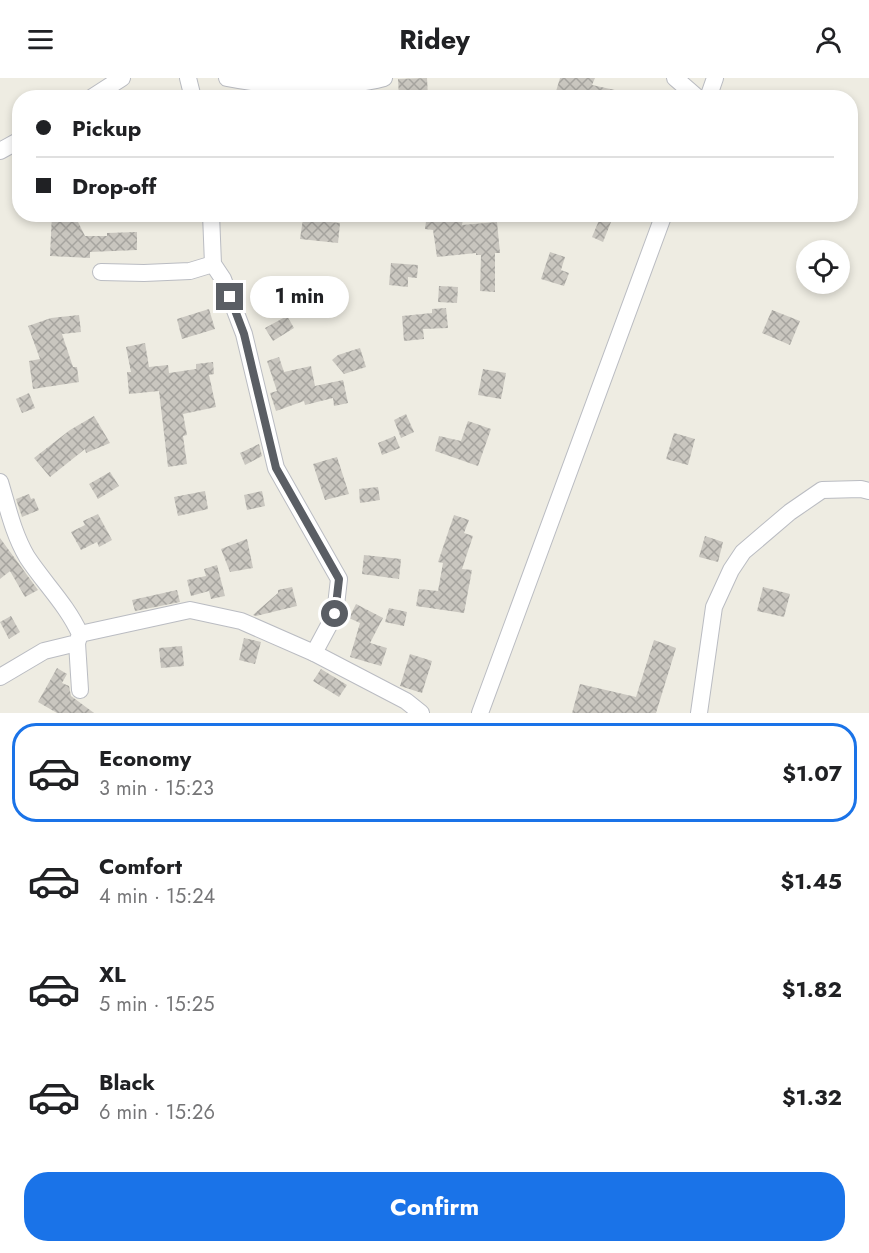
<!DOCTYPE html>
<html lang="en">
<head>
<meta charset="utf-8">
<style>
	body { margin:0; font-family:Jost,sans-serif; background:#f2f2f2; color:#202124; height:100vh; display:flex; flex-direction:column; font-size:22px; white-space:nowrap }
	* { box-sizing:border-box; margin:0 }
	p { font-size:20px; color:#757577 }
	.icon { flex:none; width:33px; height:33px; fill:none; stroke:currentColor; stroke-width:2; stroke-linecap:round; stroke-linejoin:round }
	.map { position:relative; height:635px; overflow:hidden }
	.panel { display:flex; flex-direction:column; background:#fff; flex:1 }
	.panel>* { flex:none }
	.guide { position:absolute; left:12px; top:12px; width:846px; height:132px; border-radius:24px; box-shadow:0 3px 9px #0003; display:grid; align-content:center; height:132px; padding:0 24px; background:#fff }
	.fabs { position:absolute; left:796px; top:162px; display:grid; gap:12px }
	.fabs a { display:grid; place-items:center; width:54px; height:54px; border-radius:50%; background:#fff; box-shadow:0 3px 9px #0003; font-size:30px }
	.end { position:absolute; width:27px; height:27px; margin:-14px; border:8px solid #5a5e64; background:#fff; box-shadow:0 0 0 3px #fff }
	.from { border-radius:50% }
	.bubble { position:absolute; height:42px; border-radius:21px; background:#fff; box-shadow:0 3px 9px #0003; font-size:20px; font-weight:700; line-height:42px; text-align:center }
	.guide b { display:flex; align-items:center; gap:21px; height:57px; font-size:22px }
	.guide b+b { border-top:2px solid #e0e0e0 }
	.guide i { width:15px; height:15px; background:#202124 }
	ul { padding:10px 0 0; list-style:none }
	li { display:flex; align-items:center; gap:18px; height:99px; margin:0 12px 9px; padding:0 12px; border:3px solid transparent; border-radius:24px }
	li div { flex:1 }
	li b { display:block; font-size:22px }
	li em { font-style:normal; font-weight:700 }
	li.active { border-color:#1a73e8 }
	li>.icon { width:54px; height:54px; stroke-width:1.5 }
	.primary-button { display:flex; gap:12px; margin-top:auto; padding:12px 24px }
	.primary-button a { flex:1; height:69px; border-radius:24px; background:#1a73e8; color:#fff; font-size:24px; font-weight:700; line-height:69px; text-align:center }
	header { display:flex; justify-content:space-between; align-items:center; height:78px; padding:0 24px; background:#fff; font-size:27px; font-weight:700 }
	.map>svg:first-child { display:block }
	.building { fill:url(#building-cross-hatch) }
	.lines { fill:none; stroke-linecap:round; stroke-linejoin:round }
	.minor-casing { stroke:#babcc2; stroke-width:18 }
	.minor { stroke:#fff; stroke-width:16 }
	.route { stroke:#5a5e64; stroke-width:8 }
</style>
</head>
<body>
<header><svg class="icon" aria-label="menu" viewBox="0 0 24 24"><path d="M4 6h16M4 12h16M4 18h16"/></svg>Ridey<svg class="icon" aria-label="person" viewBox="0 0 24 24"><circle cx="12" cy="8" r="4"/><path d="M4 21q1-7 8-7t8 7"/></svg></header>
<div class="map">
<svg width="869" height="635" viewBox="0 0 869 635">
	<defs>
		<pattern id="building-cross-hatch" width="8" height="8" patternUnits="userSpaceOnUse" patternTransform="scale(1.5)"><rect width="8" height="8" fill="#c9c6bf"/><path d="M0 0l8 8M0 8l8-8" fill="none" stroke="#a6a49f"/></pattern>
	</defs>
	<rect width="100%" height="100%" fill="#eeece2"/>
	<!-- building -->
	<g class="building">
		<polygon points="427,0 428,20 399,20 398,1"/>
		<polygon points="560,0 595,0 592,7 624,14 623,20 554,20"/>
		<polygon points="52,136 74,136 85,158 107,158 107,155 137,154 137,172 90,174 90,180 50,178"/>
		<polygon points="427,136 464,136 462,147 497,144 500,175 495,175 495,214 480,213 481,177 476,177 476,175 437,179 433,152 425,151"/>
		<polygon points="600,140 611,144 603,164 592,159"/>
		<polygon points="303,141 340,145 338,165 300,161"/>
		<polygon points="550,174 565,179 561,192 569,195 564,208 541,201"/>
		<polygon points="391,185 418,187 417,200 408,199 408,209 389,207"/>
		<polygon points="439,208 458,209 457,225 438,224"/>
		<polygon points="446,230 448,250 423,251 424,261 404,263 402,238 432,235 432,231"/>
		<polygon points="209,231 215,251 182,261 177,241"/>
		<polygon points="772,232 800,243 790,267 762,255"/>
		<polygon points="79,237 81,254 62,256 73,289 77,289 79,304 33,311 29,283 40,281 28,248 51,240"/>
		<polygon points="287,238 294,250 273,263 265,250"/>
		<polygon points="145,265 149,289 168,287 169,295 196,291 196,286 213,284 214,296 209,297 216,329 183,336 187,357 183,358 187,386 168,389 159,313 129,316 127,294 131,294 126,269"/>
		<polygon points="360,270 366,289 344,296 332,282 338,277"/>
		<polygon points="279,279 284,294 311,288 315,308 343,302 348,325 334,328 333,320 305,327 304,323 276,333 270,315 277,313 267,283"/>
		<polygon points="483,291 506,295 501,321 478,317"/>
		<polygon points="29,315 35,330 22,335 16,321"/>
		<polygon points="406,336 414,354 401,360 394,342"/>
		<polygon points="94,338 110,365 86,375 85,371 50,399 34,380 70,352"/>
		<polygon points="468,343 491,351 478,388 435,373 439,358 461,363"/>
		<polygon points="674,355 695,361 688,387 666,381"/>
		<polygon points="395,358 400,370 382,377 378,365"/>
		<polygon points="259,366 262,378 245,387 240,375"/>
		<polygon points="337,379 349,416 325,422 313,386"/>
		<polygon points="110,394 119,408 98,421 89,406"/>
		<polygon points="378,409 380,422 360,425 359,411"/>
		<polygon points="205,413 208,431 178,438 174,419"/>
		<polygon points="262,413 265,428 247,432 244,417"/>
		<polygon points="29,416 31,421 34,420 39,432 22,439 16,421"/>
		<polygon points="98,436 112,462 99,469 97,464 81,472 71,454 85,447 83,443"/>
		<polygon points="454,437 469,442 464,455 473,458 462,491 472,492 464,535 416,528 419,511 438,513 443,485 438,484"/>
		<polygon points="705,458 723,464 718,484 699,479"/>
		<polygon points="0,460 38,512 25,519 10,493 0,501"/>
		<polygon points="247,461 253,490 230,494 221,471"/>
		<polygon points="364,477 401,481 399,501 362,496"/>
		<polygon points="217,487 225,518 211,521 209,513 191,518 187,502 206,498 204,491"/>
		<polygon points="292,509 297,528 256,538 253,537 278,515 278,512"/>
		<polygon points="763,509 790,516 784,539 757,533"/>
		<polygon points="177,512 180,524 135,533 132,522"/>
		<polygon points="356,526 383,540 370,565 387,570 381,588 350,579 360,545 349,540"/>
		<polygon points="389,530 407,534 404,548 385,544"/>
		<polygon points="11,538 20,554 9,561 0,544"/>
		<polygon points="244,560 261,564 255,586 239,582"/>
		<polygon points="654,562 676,570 656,635 572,635 580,606 636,619"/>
		<polygon points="182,568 184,588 161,590 159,570"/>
		<polygon points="410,576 432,583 422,615 400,608"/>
		<polygon points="57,590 67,596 62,605 69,608 71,618 94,635 57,635 38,624"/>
		<polygon points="321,591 347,607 339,619 313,603"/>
	</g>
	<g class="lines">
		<!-- minor casing -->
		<g class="minor-casing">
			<g id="minor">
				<polyline points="188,0 193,20"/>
				<path d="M227 0C271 9 340 12 384 0"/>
				<polyline points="675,0 698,20"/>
				<polyline points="91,20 122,0"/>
				<polyline points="708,20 715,0"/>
				<polyline points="0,73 20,62"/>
				<polyline points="211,136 213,186 223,201 244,256 276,390 339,501 335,536 314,575"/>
				<polyline points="101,194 144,195 190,193 213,186"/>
				<path d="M0 404C8 430 13 455 27 479 44 505 67 527 80 556L77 565 44 573 0 599"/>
				<polyline points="80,556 190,532 241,543 314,575 406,623 421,635"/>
				<polyline points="77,565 80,612"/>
				<polyline points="480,635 664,136"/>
				<polyline points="699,635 714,529 731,492 743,474 790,434 822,412 861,411 869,413"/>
			</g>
		</g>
		<!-- minor -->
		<use href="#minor" class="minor"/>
	</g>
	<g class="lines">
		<!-- route -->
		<polyline class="route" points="230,219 244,256 276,390 339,501 335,536"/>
	</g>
</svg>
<div class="fabs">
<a><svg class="icon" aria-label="locate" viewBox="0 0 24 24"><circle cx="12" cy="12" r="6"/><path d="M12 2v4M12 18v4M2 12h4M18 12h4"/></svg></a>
</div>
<i class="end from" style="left:335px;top:536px"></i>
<i class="end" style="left:230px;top:219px"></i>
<div class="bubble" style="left:250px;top:198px;width:99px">1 min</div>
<div class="guide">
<b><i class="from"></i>Pickup</b>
<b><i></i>Drop-off</b>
</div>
</div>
<section class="panel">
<ul>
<li class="active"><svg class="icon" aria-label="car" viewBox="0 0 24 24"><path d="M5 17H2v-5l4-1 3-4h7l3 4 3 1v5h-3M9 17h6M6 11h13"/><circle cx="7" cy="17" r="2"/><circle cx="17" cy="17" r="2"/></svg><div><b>Economy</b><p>3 min · 15:23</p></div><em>$1.07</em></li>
<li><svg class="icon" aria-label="car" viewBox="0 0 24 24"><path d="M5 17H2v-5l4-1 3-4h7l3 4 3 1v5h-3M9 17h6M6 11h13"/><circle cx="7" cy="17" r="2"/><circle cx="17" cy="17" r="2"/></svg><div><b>Comfort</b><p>4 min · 15:24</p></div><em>$1.45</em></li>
<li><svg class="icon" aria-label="car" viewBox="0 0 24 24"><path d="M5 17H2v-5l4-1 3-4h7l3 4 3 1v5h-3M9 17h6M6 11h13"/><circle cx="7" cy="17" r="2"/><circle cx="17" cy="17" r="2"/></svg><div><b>XL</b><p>5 min · 15:25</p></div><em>$1.82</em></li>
<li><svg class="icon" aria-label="car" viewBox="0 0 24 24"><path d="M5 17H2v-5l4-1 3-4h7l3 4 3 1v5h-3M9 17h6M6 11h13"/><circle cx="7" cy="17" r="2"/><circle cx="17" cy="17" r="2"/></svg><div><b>Black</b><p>6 min · 15:26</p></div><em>$1.32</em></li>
</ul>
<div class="primary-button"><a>Confirm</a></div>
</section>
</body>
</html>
